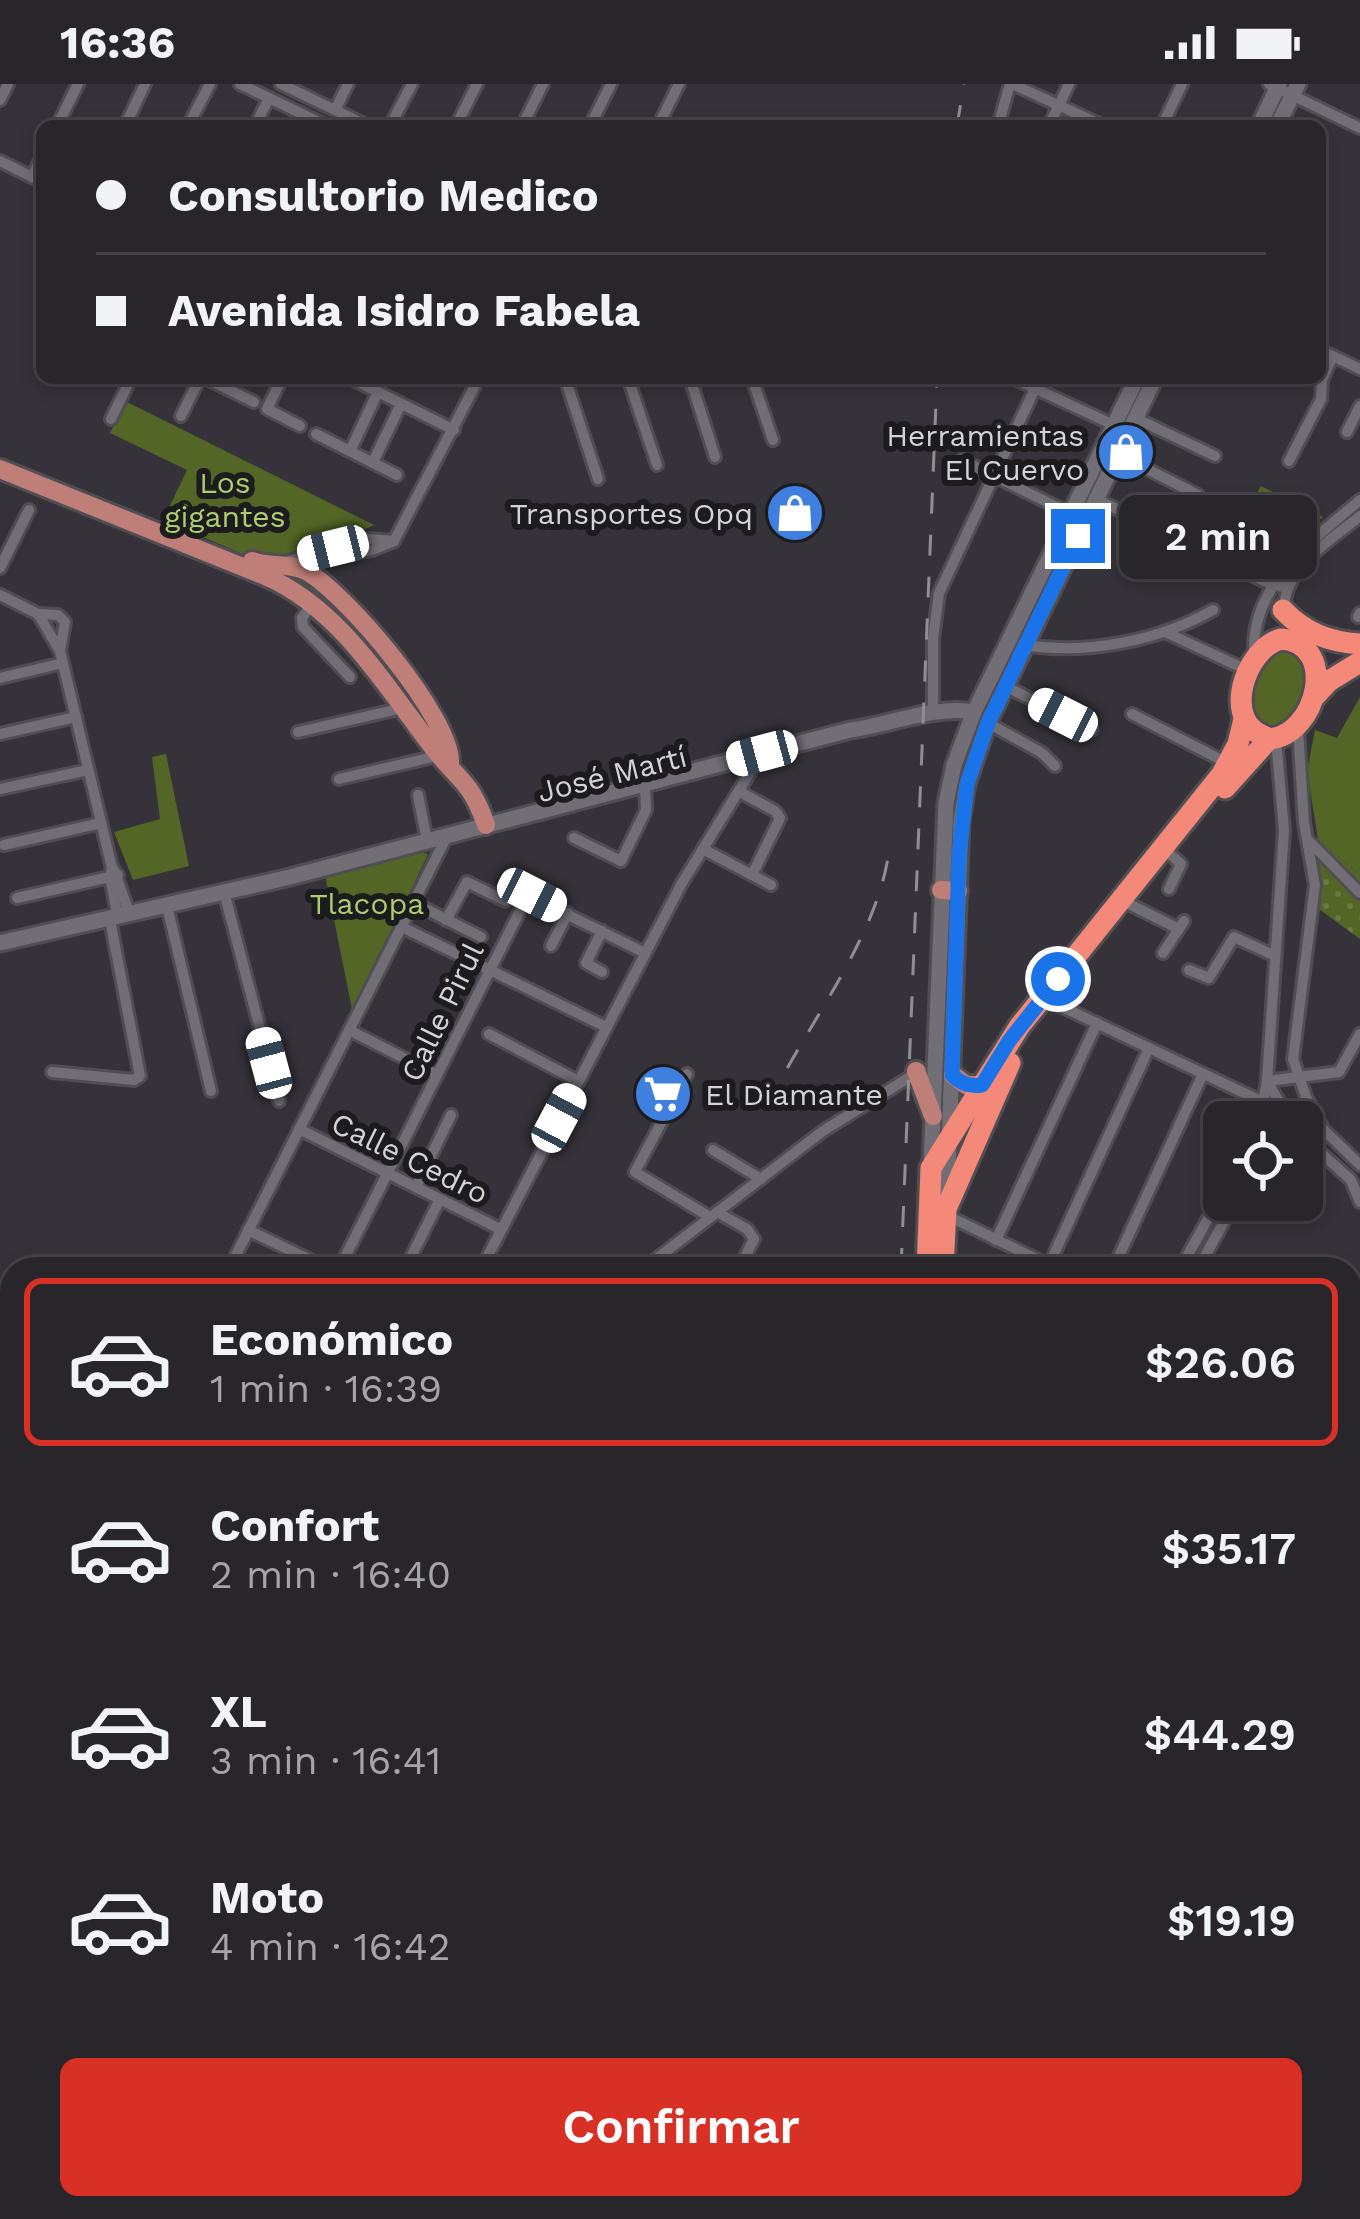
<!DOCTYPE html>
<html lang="es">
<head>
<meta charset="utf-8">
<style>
	body { margin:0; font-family:"Work Sans",sans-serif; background:#343237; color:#f1f3f6; height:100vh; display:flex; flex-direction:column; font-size:45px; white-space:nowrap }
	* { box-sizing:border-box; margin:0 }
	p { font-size:39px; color:#a5a5a9 }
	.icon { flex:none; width:66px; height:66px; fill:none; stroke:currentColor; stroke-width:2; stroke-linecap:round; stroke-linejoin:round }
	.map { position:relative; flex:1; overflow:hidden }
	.details { position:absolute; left:0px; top:1173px; width:1362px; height:963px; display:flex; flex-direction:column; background:#28262b; border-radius:36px 36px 0 0; box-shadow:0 6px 18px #0003,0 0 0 3px #444347 }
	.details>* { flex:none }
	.top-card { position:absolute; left:36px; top:36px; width:1290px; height:264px; border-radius:18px; box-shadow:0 6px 18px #0003,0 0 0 3px #444347; display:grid; align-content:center; height:264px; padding:0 60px; background:#28262b }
	.tools { position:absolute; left:1203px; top:1017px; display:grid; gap:24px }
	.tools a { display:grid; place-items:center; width:120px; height:120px; border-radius:18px; background:#28262b; box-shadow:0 6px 18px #0003,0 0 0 3px #444347; font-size:60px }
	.end { position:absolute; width:54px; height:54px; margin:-27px; border:15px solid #1a73e8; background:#fff; box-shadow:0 0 0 6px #fff }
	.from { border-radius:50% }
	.bubble { position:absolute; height:84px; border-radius:18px; background:#28262b; box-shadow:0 6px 18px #0003,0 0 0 3px #444347; font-size:39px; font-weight:600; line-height:84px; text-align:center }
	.car { position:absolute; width:36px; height:72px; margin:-36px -18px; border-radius:15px; box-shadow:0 0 9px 3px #0007; background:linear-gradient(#fff 24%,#345 0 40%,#fff 0 76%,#345 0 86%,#fff 0) }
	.top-card b { display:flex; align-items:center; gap:42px; height:114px; font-size:45px }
	.top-card b+b { border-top:3px solid #444347 }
	.top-card i { width:30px; height:30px; background:#f1f3f6 }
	ul { padding:21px 0 0; list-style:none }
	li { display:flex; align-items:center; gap:36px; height:168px; margin:0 24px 18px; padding:0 36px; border:6px solid transparent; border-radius:18px }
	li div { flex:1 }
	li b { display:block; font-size:45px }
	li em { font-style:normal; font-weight:600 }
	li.current { border-color:#d93025 }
	li>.icon { width:108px; height:108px; stroke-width:1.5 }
	.cta { display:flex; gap:24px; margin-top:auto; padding:24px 60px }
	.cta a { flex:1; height:138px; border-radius:18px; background:#d93025; color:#fff; font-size:48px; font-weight:600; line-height:138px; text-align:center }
	.status { display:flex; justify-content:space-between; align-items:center; height:84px; padding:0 60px; background:#28262b; direction:ltr }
	.status svg { height:33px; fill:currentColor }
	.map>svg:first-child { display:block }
	.grass { fill:url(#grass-dots) }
	.park { fill:#536626 }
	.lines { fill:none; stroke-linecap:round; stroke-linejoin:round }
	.street-casing { stroke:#504e53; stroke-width:16 }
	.secondary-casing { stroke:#504e53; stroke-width:21 }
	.primary-casing { stroke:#504e53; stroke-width:24 }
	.highway-casing { stroke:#504e53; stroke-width:27 }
	.street { stroke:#716e76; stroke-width:10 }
	.secondary { stroke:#716e76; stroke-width:15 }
	.primary { stroke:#c07e78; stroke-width:18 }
	.highway { stroke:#f48979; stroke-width:21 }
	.rail { stroke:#908d93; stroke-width:3; stroke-dasharray:21 21; stroke-linecap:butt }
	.route { stroke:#1a73e8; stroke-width:15 }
	.labels { text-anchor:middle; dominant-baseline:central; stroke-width:12; stroke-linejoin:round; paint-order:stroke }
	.poi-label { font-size:30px; fill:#d5d3d7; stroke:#1c1b1e; text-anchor:end }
	.park-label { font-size:30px; fill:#aecd6e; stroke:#1c1b1e }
	.street-label { font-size:30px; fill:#d5d3d7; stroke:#1c1b1e }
</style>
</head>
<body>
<div class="status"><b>16:36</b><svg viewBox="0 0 49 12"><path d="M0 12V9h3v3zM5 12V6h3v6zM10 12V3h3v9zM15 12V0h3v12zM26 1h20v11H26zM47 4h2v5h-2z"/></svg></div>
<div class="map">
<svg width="1360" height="2135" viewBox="0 0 1360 2135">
	<defs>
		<pattern id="grass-dots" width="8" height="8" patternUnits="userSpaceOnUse" patternTransform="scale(3)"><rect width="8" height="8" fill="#536626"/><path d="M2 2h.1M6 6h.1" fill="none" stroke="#6b7b45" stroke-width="1.8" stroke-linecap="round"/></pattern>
	</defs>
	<rect width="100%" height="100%" fill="#353239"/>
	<!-- grass -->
	<polygon class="grass" points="1318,755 1360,791 1360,855 1319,825"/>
	<!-- park -->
	<g class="park">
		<polygon points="125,317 374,441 353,451 266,480 163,436 187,386 110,349"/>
		<polygon points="1261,402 1323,433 1284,467 1266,491 1222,470"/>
		<polygon points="1289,562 1305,582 1302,607 1289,639 1267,647 1252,630 1252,607 1271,567"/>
		<polygon points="1360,613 1360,791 1318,755 1307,687 1315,646 1337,654"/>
		<polygon points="166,670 189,782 133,796 114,748 160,735 152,673"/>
		<polygon points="421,768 428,770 353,930 325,791"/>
	</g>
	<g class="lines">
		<!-- street casing -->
		<g class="street-casing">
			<g id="street">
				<polyline points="240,0 327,42"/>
				<polyline points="281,0 368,42"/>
				<polyline points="1012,0 1104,42"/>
				<polyline points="1269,0 1360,44"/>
				<polyline points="0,16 8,0"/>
				<polyline points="335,26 348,0"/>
				<polyline points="57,42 78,0"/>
				<polyline points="125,42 145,0"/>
				<polyline points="188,42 210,0"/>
				<polyline points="255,42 269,14"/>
				<polyline points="390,42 412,0"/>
				<polyline points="456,42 477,0"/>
				<polyline points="522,42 543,0"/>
				<polyline points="590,42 611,0"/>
				<polyline points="658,42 679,0"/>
				<polyline points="998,42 1010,0"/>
				<polyline points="1049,42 1069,0"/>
				<polyline points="1162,42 1182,0"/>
				<polyline points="0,77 42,98"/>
				<polyline points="32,93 42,72"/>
				<polyline points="1320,266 1360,285"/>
				<polyline points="205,294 254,318"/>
				<polyline points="282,294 267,325 300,342"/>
				<polyline points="350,294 454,346"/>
				<polyline points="565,294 598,395"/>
				<polyline points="628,294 657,381"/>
				<polyline points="690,294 715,373"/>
				<polyline points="752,294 773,356"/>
				<polyline points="1013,294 1120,344"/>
				<polyline points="181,332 200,294"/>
				<polyline points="1135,334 1215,372"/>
				<polyline points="111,335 131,294"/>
				<polyline points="1347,348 1360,322"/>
				<polyline points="316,350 397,391"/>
				<polyline points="350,367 378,308"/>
				<polyline points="1118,370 1198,411"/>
				<polyline points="962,376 1071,430"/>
				<polyline points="1289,377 1321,315 1322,296 1333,272"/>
				<polyline points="373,378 401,320"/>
				<polyline points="1094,414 1264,497 1286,504"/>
				<polyline points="281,479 368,455 394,457"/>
				<polyline points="296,480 372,466 394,457 479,294"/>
				<polyline points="0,484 29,426"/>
				<polyline points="0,511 38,530"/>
				<polyline points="312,520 302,534 303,543 350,593"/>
				<path d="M1284 529C1282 484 1329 458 1360 432"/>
				<polyline points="1358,533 1360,529"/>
				<polyline points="1165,548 1249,587"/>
				<path d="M1024 561C1086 571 1159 557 1213 526"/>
				<polyline points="60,567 65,538 58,531 38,530 60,567 112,784 110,793 118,834"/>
				<path d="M1254 570C1251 499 1312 457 1360 416"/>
				<polyline points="0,594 63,579"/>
				<polyline points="1005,602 1092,646"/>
				<polyline points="933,630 933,555 939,509 1040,294"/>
				<polyline points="1132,630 1229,680"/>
				<polyline points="988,639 1042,669 1055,682"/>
				<polyline points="1298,645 1304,739 1315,801 1293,975 1306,1013 1323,1045 1360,1081"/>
				<polyline points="298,648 403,624"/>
				<polyline points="0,650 76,633"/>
				<polyline points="339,695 441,671"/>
				<polyline points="0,705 88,686"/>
				<polyline points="740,708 775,727 780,734 752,791"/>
				<polyline points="418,711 427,757"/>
				<polyline points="574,754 621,777 646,726 645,701"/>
				<polyline points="1309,757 1360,809"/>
				<polyline points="4,761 101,739"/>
				<polyline points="703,765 771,801"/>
				<polyline points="114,786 130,831"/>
				<polyline points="1169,805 1181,780 1171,771"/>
				<polyline points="224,808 279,1017"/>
				<polyline points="17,814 118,791"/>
				<polyline points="414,819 481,853"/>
				<polyline points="1131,821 1179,845"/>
				<polyline points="167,822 211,1007"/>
				<polyline points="446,836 467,798 506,817"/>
				<polyline points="402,843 606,943"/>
				<polyline points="551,862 568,829"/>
				<polyline points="1163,869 1184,837"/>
				<polyline points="1189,886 1209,894 1234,853 1273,871"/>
				<polyline points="602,888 586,879 602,847"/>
				<polyline points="1052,918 1263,1018"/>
				<polyline points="349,946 437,991"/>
				<polyline points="489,950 578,997"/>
				<polyline points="52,988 134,996 140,992 110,836"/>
				<polyline points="687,990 635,1088 710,1133"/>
				<polyline points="1267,997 1339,988 1360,950"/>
				<polyline points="1267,997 1291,1038"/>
				<polyline points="1259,1038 1267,997 1284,746 1276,655"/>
				<polyline points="299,1045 500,1145"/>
				<polyline points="1302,1052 1351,1096 1360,1118"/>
				<polyline points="713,1066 761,1095"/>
				<polyline points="416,1103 451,1031"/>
				<polyline points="717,1128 747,1145 754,1155 739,1185"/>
				<polyline points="946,1131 1057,1185"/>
				<polyline points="248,1146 329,1185"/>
				<polyline points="996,1156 1097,939"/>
				<polyline points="1049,1181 1149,964"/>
				<polyline points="229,1185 447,752"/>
				<polyline points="339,1185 528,811 645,869"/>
				<polyline points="405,1185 440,1115"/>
				<polyline points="481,1185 682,799 762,669"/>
				<polyline points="643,1185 823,1047 921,986"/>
				<polyline points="1113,1185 1203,990"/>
				<polyline points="1180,1185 1224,1106"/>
				<polyline points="1198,1185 1236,1116"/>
				<polyline points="0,1459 12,1453"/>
				<polyline points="1350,1476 1360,1480"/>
				<polyline points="1350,1574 1360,1578"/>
				<polyline points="1350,1635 1360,1640"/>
				<polyline points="1350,1685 1360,1690"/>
				<polyline points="1350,1760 1360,1765"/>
				<polyline points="1350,1772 1360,1778"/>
				<polyline points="1350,1854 1360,1831"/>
				<polyline points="0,1896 12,1874"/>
				<polyline points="1350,1906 1360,1910"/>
				<polyline points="0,1956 12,1962"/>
				<polyline points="0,2052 12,2030"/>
				<polyline points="1350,2121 1360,2126"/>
				<polyline points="368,2124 391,2135"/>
				<polyline points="123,2135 129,2124"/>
				<polyline points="289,2135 295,2124"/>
				<polyline points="335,2135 340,2124"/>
				<polyline points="416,2135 421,2124"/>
				<polyline points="448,2135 454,2124"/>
				<polyline points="501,2135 507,2124"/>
				<polyline points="567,2135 569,2124"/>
				<polyline points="1204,2135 1210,2124"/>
				<polyline points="1269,2135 1274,2124"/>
				<polyline points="1334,2135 1340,2124"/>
			</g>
		</g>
		<!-- secondary casing -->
		<g class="secondary-casing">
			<g id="secondary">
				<polyline points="1259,42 1279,0"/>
				<polyline points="1277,42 1298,0"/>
				<path d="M0 859 290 793 850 646C889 641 935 621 974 628"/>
				<polyline points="931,1081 946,719 954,681 974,628 1137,294"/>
				<polyline points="947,1112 961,737 967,700 988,639 1155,294"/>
				<polyline points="0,1709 12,1706"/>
				<polyline points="929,2124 932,2135"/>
			</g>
		</g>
		<!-- primary casing -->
		<g class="primary-casing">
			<g id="primary">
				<path d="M0 385 265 492C340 524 386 603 434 665 459 697 471 697 486 741"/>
				<path d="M252 477C270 484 289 478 306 487 347 510 452 635 450 679"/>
				<polyline points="941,806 958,807"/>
				<polyline points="916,987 933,1032"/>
				<polyline points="953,991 966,1001 982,1001"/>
				<polyline points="0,1720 12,1717"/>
				<polyline points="0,1746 12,1744"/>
			</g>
		</g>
		<!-- highway casing -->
		<g class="highway-casing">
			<g id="highway">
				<path d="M1283 526C1305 549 1329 558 1360 560"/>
				<path d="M1281 555C1340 559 1317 652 1269 655 1260 650 1251 647 1246 637 1231 610 1253 562 1281 555Z"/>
				<polyline points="1314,613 1329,597 1360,578"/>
				<polyline points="1225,704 1269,655"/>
				<polyline points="927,1185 931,1084 1019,943 1222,690 1238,660 1244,635"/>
				<polyline points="943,1185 946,1125 1010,979"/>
				<polyline points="797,2124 798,2135"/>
				<polyline points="893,2124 893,2135"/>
			</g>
		</g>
		<!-- street -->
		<use href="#street" class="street"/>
		<!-- secondary -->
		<use href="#secondary" class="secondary"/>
		<!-- primary -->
		<use href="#primary" class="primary"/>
		<!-- highway -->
		<use href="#highway" class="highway"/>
		<!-- rail -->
		<g class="rail">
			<polyline points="957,42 964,0"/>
			<path d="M768 1021C806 940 884 847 890 756"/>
			<polyline points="901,1185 937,294"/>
			<polyline points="871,2124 871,2135"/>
		</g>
	</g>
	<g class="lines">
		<!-- route -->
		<path class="route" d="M1058 895 1009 957 982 1001C970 1003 961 1000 952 991L959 772 967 700 988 639 1078 452"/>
	</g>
	<!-- icons -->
	<defs>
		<g id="shop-disc" transform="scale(3)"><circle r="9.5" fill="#3f7fe0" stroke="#1c1b1e"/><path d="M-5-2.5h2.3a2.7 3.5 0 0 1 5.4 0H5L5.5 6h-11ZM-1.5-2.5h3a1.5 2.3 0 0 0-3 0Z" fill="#fff"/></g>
		<g id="supermarket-disc" transform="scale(3)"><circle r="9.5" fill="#3f7fe0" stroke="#1c1b1e"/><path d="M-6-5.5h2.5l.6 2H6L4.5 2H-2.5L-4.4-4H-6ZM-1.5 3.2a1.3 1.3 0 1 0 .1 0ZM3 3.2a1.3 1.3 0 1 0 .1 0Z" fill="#fff"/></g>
	</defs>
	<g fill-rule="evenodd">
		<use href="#shop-disc" x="1126" y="368"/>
		<use href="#shop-disc" x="795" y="429"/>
		<use href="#supermarket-disc" x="663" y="1010"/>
	</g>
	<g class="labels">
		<!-- poi labels -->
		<g class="poi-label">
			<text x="1084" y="351">Herramientas<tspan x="1084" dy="34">El Cuervo</tspan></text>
			<text x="753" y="429">Transportes Opq</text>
			<text x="705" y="1010" text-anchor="start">El Diamante</text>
		</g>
		<!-- park labels -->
		<g class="park-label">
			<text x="225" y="398">Los<tspan x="225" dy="34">gigantes</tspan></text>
			<text x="367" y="819">Tlacopa</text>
		</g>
		<!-- street labels -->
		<g class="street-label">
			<text transform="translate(612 690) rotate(-14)">José Martí</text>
			<text transform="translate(442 928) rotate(-64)">Calle Pirul</text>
			<text transform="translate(410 1074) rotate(26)">Calle Cedro</text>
		</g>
	</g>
</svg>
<div class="tools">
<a><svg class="icon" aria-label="locate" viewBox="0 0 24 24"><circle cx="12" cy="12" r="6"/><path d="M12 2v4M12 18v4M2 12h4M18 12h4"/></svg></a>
</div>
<i class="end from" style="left:1058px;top:895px"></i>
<i class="end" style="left:1078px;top:452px"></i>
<div class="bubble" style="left:1119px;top:411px;width:198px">2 min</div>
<i class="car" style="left:333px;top:464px;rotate:256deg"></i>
<i class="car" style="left:1063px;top:631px;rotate:297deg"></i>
<i class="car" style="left:762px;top:669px;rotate:255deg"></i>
<i class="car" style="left:532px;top:811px;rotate:117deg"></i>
<i class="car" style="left:269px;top:979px;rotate:345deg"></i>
<i class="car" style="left:559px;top:1034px;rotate:28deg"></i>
<div class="top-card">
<b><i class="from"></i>Consultorio Medico</b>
<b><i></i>Avenida Isidro Fabela</b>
</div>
<section class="details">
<ul>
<li class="current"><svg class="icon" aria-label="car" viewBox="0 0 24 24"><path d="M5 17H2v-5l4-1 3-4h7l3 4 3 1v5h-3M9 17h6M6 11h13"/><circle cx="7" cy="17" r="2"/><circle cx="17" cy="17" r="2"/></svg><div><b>Económico</b><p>1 min · 16:39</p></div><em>$26.06</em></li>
<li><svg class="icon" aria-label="car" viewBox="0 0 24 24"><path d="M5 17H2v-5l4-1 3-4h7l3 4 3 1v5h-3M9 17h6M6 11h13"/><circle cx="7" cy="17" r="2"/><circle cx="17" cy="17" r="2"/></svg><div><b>Confort</b><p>2 min · 16:40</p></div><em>$35.17</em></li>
<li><svg class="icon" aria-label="car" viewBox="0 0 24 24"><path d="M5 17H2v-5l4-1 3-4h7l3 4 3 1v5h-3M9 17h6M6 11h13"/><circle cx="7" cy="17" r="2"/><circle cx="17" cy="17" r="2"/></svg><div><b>XL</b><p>3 min · 16:41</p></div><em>$44.29</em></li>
<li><svg class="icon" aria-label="car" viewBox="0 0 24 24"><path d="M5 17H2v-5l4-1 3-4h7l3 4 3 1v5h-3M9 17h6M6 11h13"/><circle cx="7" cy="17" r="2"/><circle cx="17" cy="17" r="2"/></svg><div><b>Moto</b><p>4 min · 16:42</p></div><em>$19.19</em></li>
</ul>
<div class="cta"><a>Confirmar</a></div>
</section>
</div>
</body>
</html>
